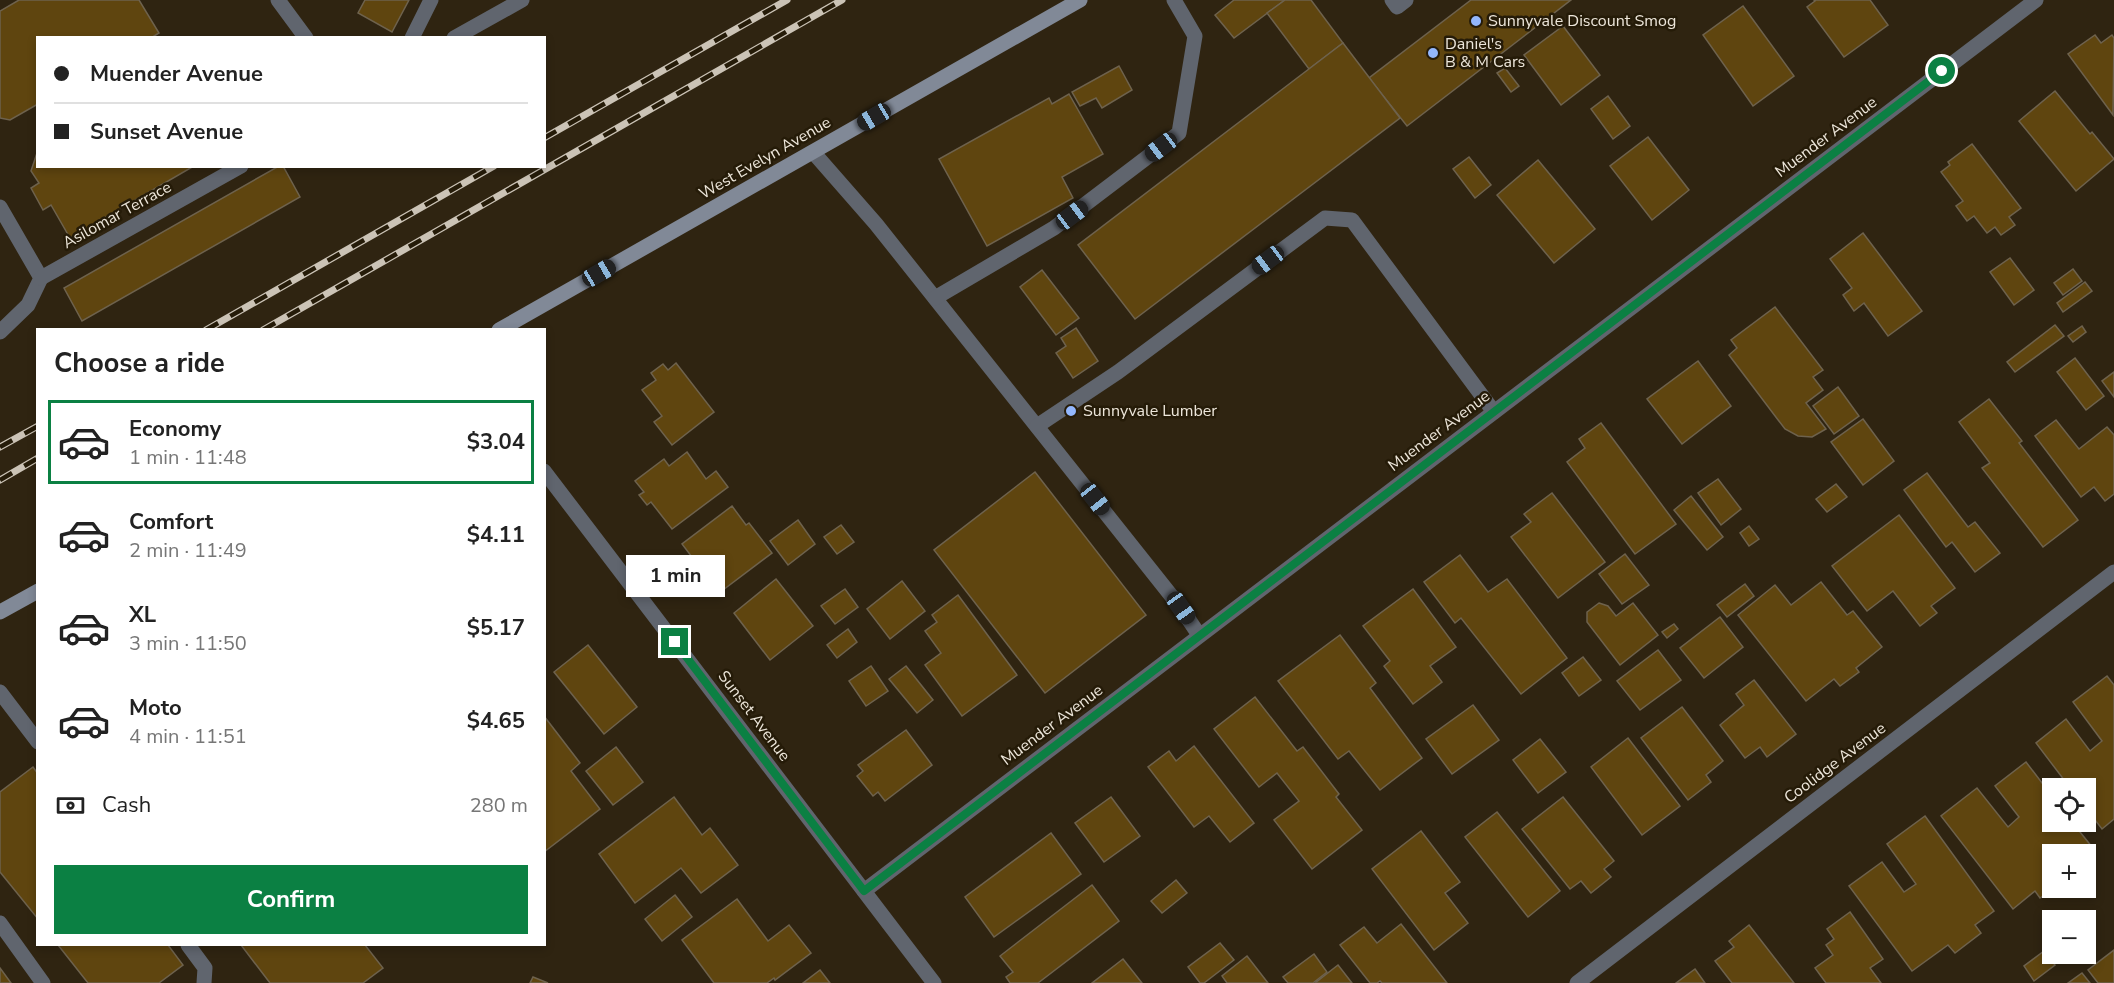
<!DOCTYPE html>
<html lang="en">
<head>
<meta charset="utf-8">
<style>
	body { margin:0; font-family:"Nunito Sans",sans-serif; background:#f6f6f6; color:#222; height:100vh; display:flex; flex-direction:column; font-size:22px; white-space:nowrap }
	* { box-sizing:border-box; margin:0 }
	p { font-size:20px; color:#767676 }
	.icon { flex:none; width:33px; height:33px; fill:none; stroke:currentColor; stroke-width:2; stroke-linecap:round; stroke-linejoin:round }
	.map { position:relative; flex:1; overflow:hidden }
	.details { position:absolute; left:36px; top:328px; width:510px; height:618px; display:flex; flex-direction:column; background:#fff; border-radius:0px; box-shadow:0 3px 9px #0003 }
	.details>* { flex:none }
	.top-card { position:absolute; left:36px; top:36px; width:510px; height:132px; border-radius:0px; box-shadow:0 3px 9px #0003; display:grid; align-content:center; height:132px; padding:0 18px; background:#fff }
	.buttons { position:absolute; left:2042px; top:778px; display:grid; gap:12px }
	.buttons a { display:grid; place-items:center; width:54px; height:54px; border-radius:0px; background:#fff; box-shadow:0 3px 9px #0003; font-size:30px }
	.end { position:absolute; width:27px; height:27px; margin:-14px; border:8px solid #0b8043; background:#fff; box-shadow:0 0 0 3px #fff }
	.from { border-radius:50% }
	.bubble { position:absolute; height:42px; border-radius:0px; background:#fff; box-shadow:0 3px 9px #0003; font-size:20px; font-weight:700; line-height:42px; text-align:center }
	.car { position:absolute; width:18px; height:36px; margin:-18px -9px; border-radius:8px; box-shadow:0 0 4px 2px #0007; background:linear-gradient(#222 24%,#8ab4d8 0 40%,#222 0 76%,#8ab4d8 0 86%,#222 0) }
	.top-card b { display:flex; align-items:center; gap:21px; height:57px; font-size:22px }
	.top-card b+b { border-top:2px solid #e0e0e0 }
	.top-card i { width:15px; height:15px; background:#222 }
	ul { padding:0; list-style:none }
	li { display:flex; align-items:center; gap:18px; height:84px; margin:0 12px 9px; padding:0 6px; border:3px solid transparent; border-radius:0px }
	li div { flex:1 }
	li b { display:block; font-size:22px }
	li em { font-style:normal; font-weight:700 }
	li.selected { border-color:#0b8043 }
	li>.icon { width:54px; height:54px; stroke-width:1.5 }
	h2 { padding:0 18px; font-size:27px; line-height:72px }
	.pay { display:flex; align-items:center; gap:15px; height:66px; padding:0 18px; font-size:22px }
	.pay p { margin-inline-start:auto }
	.action { display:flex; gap:12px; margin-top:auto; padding:12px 18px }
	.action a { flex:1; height:69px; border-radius:0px; background:#0b8043; color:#fff; font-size:24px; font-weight:700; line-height:69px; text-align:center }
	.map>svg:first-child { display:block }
	.building { fill:#5f450f; stroke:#6e624d; stroke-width:1.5 }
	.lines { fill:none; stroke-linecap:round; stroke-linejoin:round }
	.lane { stroke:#60656e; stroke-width:15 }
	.street { stroke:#60656e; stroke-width:15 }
	.secondary { stroke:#818997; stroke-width:15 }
	.rail-casing { stroke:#cbc3b6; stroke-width:7 }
	.rail { stroke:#251b08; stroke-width:4.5; stroke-dasharray:14; stroke-linecap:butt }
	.route { stroke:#0b8043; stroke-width:8 }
	.poi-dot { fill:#93b7fd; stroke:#251b08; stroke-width:2 }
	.labels { text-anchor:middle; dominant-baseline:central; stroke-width:5; stroke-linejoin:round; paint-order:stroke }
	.poi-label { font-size:16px; fill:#ede6da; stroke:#251b08; text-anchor:start }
	.street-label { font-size:16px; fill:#ede6da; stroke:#251b08 }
</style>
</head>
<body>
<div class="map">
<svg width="2114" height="983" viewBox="0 0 2114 983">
	<rect width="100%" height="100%" fill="#2f2411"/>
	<!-- building -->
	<g class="building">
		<polygon points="19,0 139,0 159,33 151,38 38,38 38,104 10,120 0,118 0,11"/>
		<polygon points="365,0 409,0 392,32 358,13"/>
		<polygon points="1234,0 1285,0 1234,38 1215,15"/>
		<polygon points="1285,0 1311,0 1343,43 1309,69 1267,13"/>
		<polygon points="1471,0 1571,0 1407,126 1369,78"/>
		<polygon points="1814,0 1870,0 1888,25 1844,57 1807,7 1815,1"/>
		<polygon points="1743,6 1794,76 1753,106 1703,35"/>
		<polygon points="1563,26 1600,75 1561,105 1524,55"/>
		<polygon points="2095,35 2101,43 2112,35 2114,38 2113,115 2068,54"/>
		<polygon points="1343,43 1400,118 1135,319 1078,245"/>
		<polygon points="1119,66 1132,90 1102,108 1096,98 1080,106 1072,92"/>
		<polygon points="1505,68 1519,86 1511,92 1497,73"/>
		<polygon points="2055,91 2090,134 2092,132 2114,159 2076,191 2019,121"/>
		<polygon points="1069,94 1103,154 1062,177 1073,198 987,246 939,159 1049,98 1052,104"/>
		<polygon points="1608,96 1630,126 1613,139 1591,109"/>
		<polygon points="1648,137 1689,190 1652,220 1610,166"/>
		<polygon points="1972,144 2021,208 2009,217 2015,225 2001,235 1995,227 1987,233 1974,216 1967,221 1956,206 1963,201 1941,172 1950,165 1948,162"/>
		<polygon points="38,150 38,166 194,166 70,238 51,205 43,210 31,188 39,183 31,171"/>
		<polygon points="1469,157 1491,185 1475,198 1453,169"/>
		<polygon points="1538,160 1595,229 1554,263 1497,195"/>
		<polygon points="279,166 283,166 300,197 82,321 64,288"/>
		<polygon points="1863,233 1922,311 1888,336 1864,303 1854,311 1843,295 1852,288 1830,259"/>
		<polygon points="2010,258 2034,290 2014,305 1990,272"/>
		<polygon points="2073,269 2082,281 2063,295 2054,283"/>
		<polygon points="1042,270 1079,318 1056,335 1020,287"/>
		<polygon points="2085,282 2092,291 2063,312 2057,303"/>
		<polygon points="1775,307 1823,370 1813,377 1823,390 1806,403 1826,429 1812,437 1798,436 1785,429 1729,355 1737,348 1731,340"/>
		<polygon points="2055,325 2064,336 2015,372 2007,362"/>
		<polygon points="2082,326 2086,332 2073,342 2068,336"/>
		<polygon points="1076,328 1098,361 1073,378 1056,353 1066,346 1061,338"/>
		<polygon points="2075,358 2104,396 2086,410 2057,372"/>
		<polygon points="1698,361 1731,406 1682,444 1647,399"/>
		<polygon points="676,363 714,412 672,445 654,422 662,416 642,390 656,380 651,373 663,364 668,370"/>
		<polygon points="2114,372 2114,397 2102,381"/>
		<polygon points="1838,387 1859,416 1834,434 1813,406"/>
		<polygon points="1989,399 2022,441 2019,443 2078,520 2043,547 1982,468 1990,463 1959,422"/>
		<polygon points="1863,419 1894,461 1863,485 1831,442"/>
		<polygon points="2056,420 2079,449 2107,427 2114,435 2114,494 2105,501 2094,487 2081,497 2035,436"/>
		<polygon points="1601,423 1676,524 1635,554 1567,462 1585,448 1579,439"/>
		<polygon points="687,452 706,479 716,471 728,487 672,529 651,502 647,505 639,495 644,492 635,481 664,459 669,466"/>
		<polygon points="1035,472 1146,615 1045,693 934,550"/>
		<polygon points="1927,473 1968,527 1975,522 2000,553 1975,572 1952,542 1946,547 1904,490"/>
		<polygon points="1718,479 1741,509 1721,525 1698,493"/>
		<polygon points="1836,484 1847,497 1827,512 1816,499"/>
		<polygon points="1552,493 1605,562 1558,598 1511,537 1531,522 1524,514"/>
		<polygon points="1691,496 1723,537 1707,550 1674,510"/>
		<polygon points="732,506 746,525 749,523 772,553 719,593 711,582 708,583 696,567 698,565 682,544"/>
		<polygon points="1899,515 1955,588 1931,606 1937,613 1920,626 1893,591 1867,611 1832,566"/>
		<polygon points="798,520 815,544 788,565 770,541"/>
		<polygon points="841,525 854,542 837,554 824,537"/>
		<polygon points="1749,526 1759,539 1749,546 1740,533"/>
		<polygon points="1625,554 1649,585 1622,604 1599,574"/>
		<polygon points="1460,555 1488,592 1507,579 1567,658 1521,694 1461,618 1455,623 1424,582"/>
		<polygon points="776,579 813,626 770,660 734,613"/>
		<polygon points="902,581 925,611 890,639 867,609"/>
		<polygon points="1821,582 1847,615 1853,611 1882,647 1856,668 1859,672 1840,686 1834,679 1806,701 1738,615 1775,585 1791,605"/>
		<polygon points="1745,584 1754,596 1727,617 1717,605"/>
		<polygon points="845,589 858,607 835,624 821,606"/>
		<polygon points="1413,589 1456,647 1430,666 1442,682 1413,704 1384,666 1390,661 1363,626"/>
		<polygon points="958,595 1017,675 962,716 925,665 941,653 925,631 937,622 932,615"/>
		<polygon points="1599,603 1608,606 1616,616 1633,603 1658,635 1620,665 1587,622 1587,612"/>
		<polygon points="1720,617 1743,647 1704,678 1680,648"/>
		<polygon points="1674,624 1678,629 1667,638 1662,632"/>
		<polygon points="848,629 857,642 837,658 827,645"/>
		<polygon points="1340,635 1376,683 1370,688 1422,758 1380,790 1349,751 1338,759 1278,681"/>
		<polygon points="588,645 637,707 604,734 554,672"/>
		<polygon points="1658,650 1681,680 1640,710 1617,681"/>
		<polygon points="1583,657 1601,680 1579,696 1562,673"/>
		<polygon points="871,666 888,691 866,706 849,681"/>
		<polygon points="906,666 933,700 917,713 889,679"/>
		<polygon points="2107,676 2114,685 2114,819 2102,829 2085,807 2085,789 2071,789 2036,743 2066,719 2090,751 2102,741 2073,702"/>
		<polygon points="1754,680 1796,734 1767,757 1760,747 1745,758 1720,725 1744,705 1736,694"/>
		<polygon points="1255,697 1297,751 1303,747 1339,794 1336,797 1362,830 1312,869 1274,820 1299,801 1277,773 1259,787 1214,729"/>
		<polygon points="1473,705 1499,740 1452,774 1426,739"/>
		<polygon points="1682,707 1723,761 1706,775 1711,782 1688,800 1641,738"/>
		<polygon points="544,716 580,763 571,771 600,809 544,852"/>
		<polygon points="906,730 932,765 885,801 878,792 873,796 857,776 863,771 858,765"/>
		<polygon points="1628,738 1680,806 1642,835 1591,767"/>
		<polygon points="1540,739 1566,772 1538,793 1513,760"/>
		<polygon points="1194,746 1254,823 1230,842 1209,816 1194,827 1148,767 1169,751 1176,761"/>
		<polygon points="616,747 643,782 613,805 586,771"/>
		<polygon points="2026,762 2052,796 2052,822 2072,822 2092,847 2082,855 2052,855 2052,888 2054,888 2040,898 2035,891 2013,909 1941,816 1977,788 2008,827 2019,817 1995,786"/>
		<polygon points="33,767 38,774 38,919 0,872 0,792"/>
		<polygon points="674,797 702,835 710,828 738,865 701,893 681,868 635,903 599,854"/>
		<polygon points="1111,797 1140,836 1104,862 1075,823"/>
		<polygon points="1563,797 1614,861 1604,869 1611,877 1591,893 1581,881 1570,889 1522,829"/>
		<polygon points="1497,812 1560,891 1528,917 1465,837"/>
		<polygon points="1925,816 1994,911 1975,925 1981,933 1955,953 1948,945 1912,971 1849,886 1882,862 1904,892 1916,884 1887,844"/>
		<polygon points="1421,831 1460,882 1445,893 1468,923 1434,950 1372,869"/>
		<polygon points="1051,833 1081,874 994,937 965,897"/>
		<polygon points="1176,880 1187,893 1162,913 1151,901"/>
		<polygon points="1092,885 1119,921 1038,983 1010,983 1006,977 1013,972 1000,956"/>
		<polygon points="675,895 692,917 662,941 645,919"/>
		<polygon points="737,899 768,941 789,925 811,953 775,980 774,978 767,983 714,983 682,940"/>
		<polygon points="1850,912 1883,959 1870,968 1881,983 1826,983 1815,968 1833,955 1826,945 1834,939 1827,929"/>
		<polygon points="1401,924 1447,983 1382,983 1380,981 1377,983 1370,983 1340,945 1364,927 1377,943"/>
		<polygon points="1749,925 1794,983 1732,983 1715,961 1734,947 1729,941"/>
		<polygon points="1220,943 1234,960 1204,983 1200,983 1188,967"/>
		<polygon points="58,945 168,945 183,965 159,983 88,983"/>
		<polygon points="241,945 365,945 383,968 363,983 270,983"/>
		<polygon points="2114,950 2114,983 2098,983 2088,970"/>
		<polygon points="2044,951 2055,965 2034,981 2024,966"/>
		<polygon points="1314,954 1327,972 1313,983 1288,983 1283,977"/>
		<polygon points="1247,956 1268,983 1227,983 1222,976"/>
		<polygon points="1123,959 1142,983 1092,983"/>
		<polygon points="1338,965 1352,983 1315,983"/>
		<polygon points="0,968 11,983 0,983"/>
		<polygon points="1695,969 1705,983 1676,983"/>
		<polygon points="820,970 830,983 803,983"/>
		<polygon points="2082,973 2090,983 2068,983"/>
		<polygon points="533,977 548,983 530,983"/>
	</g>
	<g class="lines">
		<!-- lane -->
		<g class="lane">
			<polyline points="278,0 306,38"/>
			<polyline points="1392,0 1397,7 1406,0"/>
			<polyline points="412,38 431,0"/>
			<polyline points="454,38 522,0"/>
			<polyline points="813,152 876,224 1181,608 1199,635"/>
			<polyline points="0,207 41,278 28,305 0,332"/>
			<polyline points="41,278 241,166"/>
			<polyline points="935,298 1054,228 1179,133 1195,36 1174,0"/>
			<polyline points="1037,426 1118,372 1325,218 1352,220 1494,412"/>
			<polyline points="0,692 38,742"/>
			<polyline points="0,923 43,983"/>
			<polyline points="188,945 205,968 204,983"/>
		</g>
		<!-- street -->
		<g class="street">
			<polyline points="544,471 934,983"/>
			<polyline points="864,891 2036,0"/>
			<polyline points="1577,983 2114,572"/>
		</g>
		<!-- secondary -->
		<g class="secondary">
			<polyline points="499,330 1080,0"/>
			<polyline points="0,612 38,591"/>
		</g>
		<!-- rail casing -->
		<g class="rail-casing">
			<g id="rail">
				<polyline points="544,138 787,0"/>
				<polyline points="206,330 494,166"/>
				<polyline points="263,330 842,0"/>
				<polyline points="0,447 38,426"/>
				<polyline points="0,480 38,458"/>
			</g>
		</g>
		<!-- rail -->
		<use href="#rail" class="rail"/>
	</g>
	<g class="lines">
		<!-- route -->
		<polyline class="route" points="675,642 864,891 1942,71"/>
	</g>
	<!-- markers -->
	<g class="poi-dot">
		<circle cx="1476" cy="21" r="6"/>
		<circle cx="1433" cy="53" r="6"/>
		<circle cx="1071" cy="411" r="6"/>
	</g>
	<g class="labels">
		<!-- poi labels -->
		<g class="poi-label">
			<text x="1488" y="21">Sunnyvale Discount Smog</text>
			<text x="1445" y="44">Daniel's<tspan x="1445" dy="18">B &amp; M Cars</tspan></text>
			<text x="1083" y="411">Sunnyvale Lumber</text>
		</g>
		<!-- street labels -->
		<g class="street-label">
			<text transform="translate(1826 137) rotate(-37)">Muender Avenue</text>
			<text transform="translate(765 158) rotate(-30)">West Evelyn Avenue</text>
			<text transform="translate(117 215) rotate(-29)">Asilomar Terrace</text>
			<text transform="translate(1439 431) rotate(-37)">Muender Avenue</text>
			<text transform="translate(754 716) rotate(53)">Sunset Avenue</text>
			<text transform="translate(1052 725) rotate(-37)">Muender Avenue</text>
			<text transform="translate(1835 763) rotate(-37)">Coolidge Avenue</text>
		</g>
	</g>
</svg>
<div class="buttons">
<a><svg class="icon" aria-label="locate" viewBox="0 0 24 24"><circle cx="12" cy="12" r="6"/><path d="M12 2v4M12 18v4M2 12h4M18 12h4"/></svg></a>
<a>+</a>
<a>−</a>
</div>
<i class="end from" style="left:1942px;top:71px"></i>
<i class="end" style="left:675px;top:642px"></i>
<div class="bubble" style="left:626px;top:555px;width:99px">1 min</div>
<i class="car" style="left:874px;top:117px;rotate:240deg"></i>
<i class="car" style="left:1161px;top:147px;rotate:233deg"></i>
<i class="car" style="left:1072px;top:215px;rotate:53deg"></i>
<i class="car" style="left:1268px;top:260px;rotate:233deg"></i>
<i class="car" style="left:599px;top:273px;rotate:60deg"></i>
<i class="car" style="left:1095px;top:499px;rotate:142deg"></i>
<i class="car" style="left:1181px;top:608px;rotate:145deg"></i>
<div class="top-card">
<b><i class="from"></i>Muender Avenue</b>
<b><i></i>Sunset Avenue</b>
</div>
<section class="details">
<h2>Choose a ride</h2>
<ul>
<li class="selected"><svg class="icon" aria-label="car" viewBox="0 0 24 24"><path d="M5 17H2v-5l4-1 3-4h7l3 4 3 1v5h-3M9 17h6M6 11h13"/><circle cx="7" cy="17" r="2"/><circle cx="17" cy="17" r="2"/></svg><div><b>Economy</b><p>1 min · 11:48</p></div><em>$3.04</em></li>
<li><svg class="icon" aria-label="car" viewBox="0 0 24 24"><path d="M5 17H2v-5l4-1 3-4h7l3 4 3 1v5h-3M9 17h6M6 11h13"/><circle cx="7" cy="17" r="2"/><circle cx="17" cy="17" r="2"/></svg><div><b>Comfort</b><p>2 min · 11:49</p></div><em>$4.11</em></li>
<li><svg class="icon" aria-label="car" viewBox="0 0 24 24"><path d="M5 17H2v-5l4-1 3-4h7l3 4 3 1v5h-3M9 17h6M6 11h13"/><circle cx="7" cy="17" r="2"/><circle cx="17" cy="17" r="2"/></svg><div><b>XL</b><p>3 min · 11:50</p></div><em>$5.17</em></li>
<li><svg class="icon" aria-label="car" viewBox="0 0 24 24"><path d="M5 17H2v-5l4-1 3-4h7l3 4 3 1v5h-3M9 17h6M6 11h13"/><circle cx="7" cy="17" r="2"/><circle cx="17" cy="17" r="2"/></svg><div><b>Moto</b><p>4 min · 11:51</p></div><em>$4.65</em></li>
</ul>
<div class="pay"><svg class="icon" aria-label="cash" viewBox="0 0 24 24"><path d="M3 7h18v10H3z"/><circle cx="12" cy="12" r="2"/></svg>Cash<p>280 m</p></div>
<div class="action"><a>Confirm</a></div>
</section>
</div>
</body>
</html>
